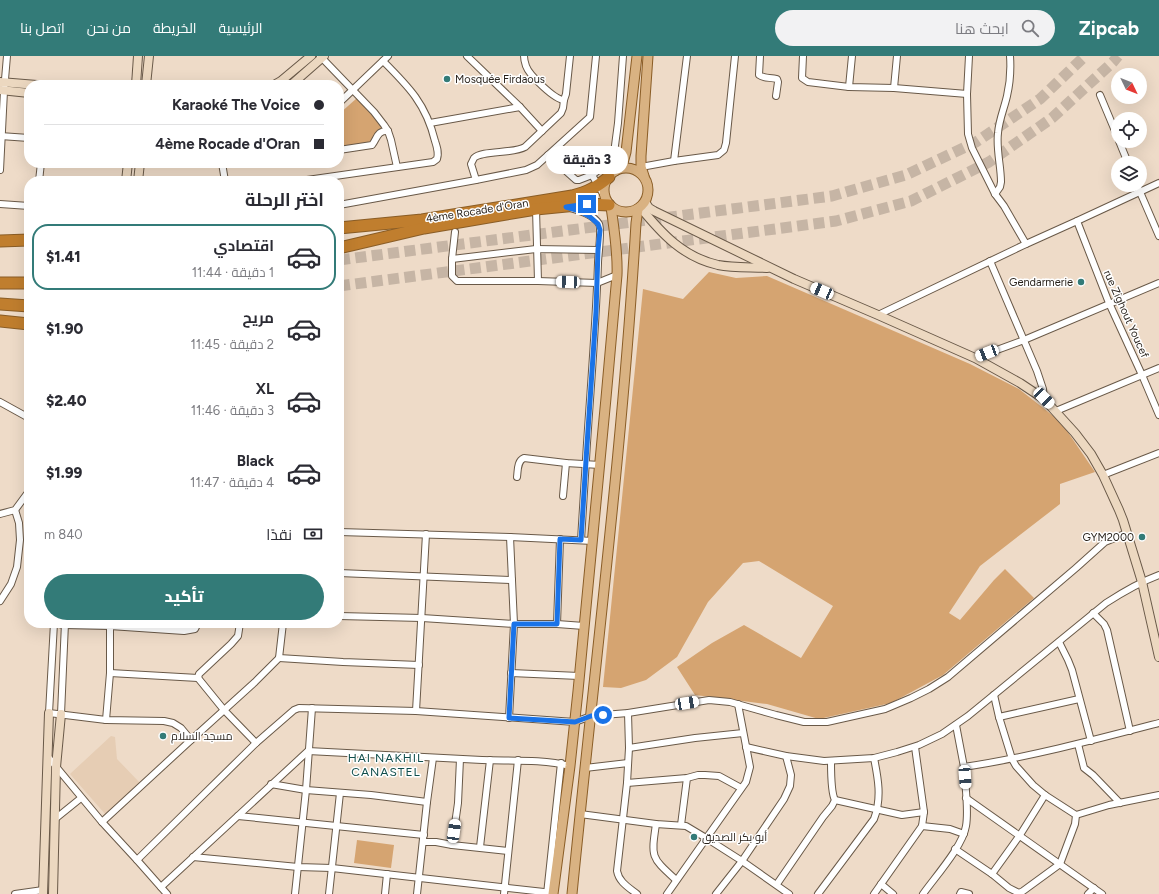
<!DOCTYPE html>
<html lang="ar">
<head>
<meta charset="utf-8">
<style>
	body { margin:0; font-family:Figtree,Cairo,sans-serif; background:#f2f2f3; color:#2b2b33; direction:rtl; height:100vh; display:flex; flex-direction:column; font-size:15px; white-space:nowrap }
	* { box-sizing:border-box; margin:0 }
	p { font-size:13px; color:#7c7c81 }
	.icon { flex:none; width:22px; height:22px; fill:none; stroke:currentColor; stroke-width:2; stroke-linecap:round; stroke-linejoin:round }
	.map { position:relative; flex:1; overflow:hidden; direction:ltr }
	.side { position:absolute; left:24px; top:120px; width:320px; height:452px; display:flex; flex-direction:column; background:#fff; border-radius:16px; box-shadow:0 4px 16px #0002; direction:rtl }
	.side>* { flex:none }
	.hud { position:absolute; left:24px; top:24px; width:320px; height:88px; border-radius:16px; box-shadow:0 4px 16px #0002; direction:rtl; display:grid; align-content:center; height:88px; padding:0 20px; background:#fff }
	.needle { width:26px; rotate:133deg }
	.buttons { position:absolute; left:1111px; top:12px; display:grid; gap:8px }
	.buttons a { display:grid; place-items:center; width:36px; height:36px; border-radius:50%; background:#fff; box-shadow:0 4px 16px #0002; font-size:20px }
	.end { position:absolute; width:18px; height:18px; margin:-9px; border:5px solid #1a73e8; background:#fff; box-shadow:0 0 0 2px #fff }
	.from { border-radius:50% }
	.bubble { position:absolute; height:28px; border-radius:14px; background:#fff; box-shadow:0 4px 16px #0002; font-size:13px; font-weight:800; line-height:28px; text-align:center; direction:rtl }
	.car { position:absolute; width:12px; height:24px; margin:-12px -6px; border-radius:5px; box-shadow:0 0 3px 1px #0007; background:linear-gradient(#fff 24%,#345 0 40%,#fff 0 76%,#345 0 86%,#fff 0) }
	.hud b { display:flex; align-items:center; gap:14px; height:38px; font-size:15px }
	.hud b+b { border-top:1px solid #e1e1e2 }
	.hud i { width:10px; height:10px; background:#2b2b33 }
	ul { padding:0; list-style:none }
	li { display:flex; align-items:center; gap:12px; height:66px; margin:0 8px 6px; padding:0 12px; border:2px solid transparent; border-radius:16px }
	li div { flex:1 }
	li b { display:block; font-size:15px }
	li em { font-style:normal; font-weight:800 }
	li.current { border-color:#337b78 }
	li>.icon { width:36px; height:36px; stroke-width:1.5 }
	h2 { padding:0 20px; font-size:18px; line-height:48px }
	.pay { display:flex; align-items:center; gap:10px; height:44px; padding:0 20px; font-size:15px }
	.pay p { margin-inline-start:auto }
	.action { display:flex; gap:8px; margin-top:auto; padding:8px 20px }
	.action a { flex:1; height:46px; border-radius:24px; background:#337b78; color:#fff; font-size:16px; font-weight:800; line-height:46px; text-align:center }
	header { display:flex; align-items:center; gap:24px; box-sizing:border-box; height:56px; padding:0 20px; background:#337b78; color:#fff }
	header strong { font-size:19px }
	nav { display:flex; gap:22px; margin-inline-start:auto; font-size:14px }
	.search { width:280px; height:36px; background:#f2f2f3; display:flex; align-items:center; gap:10px; box-sizing:border-box; padding:0 14px; border-radius:22px; color:#7c7c81; font-size:15px }
	.map>svg:first-child { display:block }
	.built { fill:#e6cdb4 }
	.green { fill:#d5a471 }
	.lines { fill:none; stroke-linecap:round; stroke-linejoin:round }
	.highway-tunnel { stroke:#c6b5a5; stroke-width:11; stroke-dasharray:11 5.5; stroke-linecap:butt }
	.street-casing { stroke:#695948; stroke-width:8 }
	.secondary-casing { stroke:#695948; stroke-width:10 }
	.primary-casing { stroke:#8a5d26; stroke-width:11 }
	.highway-casing { stroke:#8a5d26; stroke-width:13 }
	.street { stroke:#fff; stroke-width:6 }
	.secondary { stroke:#ecd8c0; stroke-width:8 }
	.primary { stroke:#d9b282; stroke-width:9 }
	.highway { stroke:#c07e2e; stroke-width:11 }
	.route { stroke:#1a73e8; stroke-width:5 }
	.poi-dot { fill:#337b78; stroke:#fff; stroke-width:1.5 }
	.labels { text-anchor:middle; dominant-baseline:central; stroke-width:3; stroke-linejoin:round; paint-order:stroke }
	.poi-label { font-size:11px; fill:#261f18; stroke:#fff; text-anchor:start }
	.street-label { font-size:11px; fill:#261f18; stroke:#fff }
	.neighbourhood-label { font-size:12px; letter-spacing:1px; fill:#0f4d4b; stroke:#fff }
</style>
</head>
<body>
<header>
<strong>Zipcab</strong>
<div class="search"><svg class="icon" aria-label="search" viewBox="0 0 24 24"><circle cx="10" cy="10" r="6"/><path d="M15 15l6 6"/></svg>ابحث هنا</div>
<nav><a>الرئيسية</a><a>الخريطة</a><a>من نحن</a><a>اتصل بنا</a></nav>
</header>
<div class="map">
<svg width="1159" height="838" viewBox="0 0 1159 838">
	<rect width="100%" height="100%" fill="#eedbc8"/>
	<!-- built -->
	<polygon class="built" points="111,680 115,681 117,703 140,727 106,759 70,718"/>
	<!-- green -->
	<g class="green">
		<polygon points="357,42 380,68 384,75 375,87 339,92 339,58"/>
		<polygon points="709,216 736,222 767,220 970,308 1019,333 1061,366 1095,416 1060,428 1060,448 980,510 949,557 960,564 994,524 1005,513 1034,542 943,619 891,647 819,663 767,648 695,639 677,611 712,587 744,569 801,602 833,550 759,505 743,507 708,546 677,601 646,624 621,632 603,631 643,233 683,243"/>
		<polygon points="357,784 394,789 391,812 354,807"/>
	</g>
	<g class="lines">
		<!-- highway-tunnel -->
		<g class="highway-tunnel">
			<polyline points="339,204 832,140 906,119 976,86 1040,43 1085,0"/>
			<polyline points="339,230 836,165 911,145 989,106 1052,62 1113,6 1118,0"/>
		</g>
		<!-- street casing -->
		<g class="street-casing">
			<g id="street">
				<polyline points="320,0 374,56 384,69 388,75 391,84 397,111"/>
				<polyline points="467,0 520,51 542,75"/>
				<path d="M524 0C524 3 525 7 526 10 529 19 555 44 564 44L566 38 570 0"/>
				<path d="M760 0 759 19C764 23 771 21 777 23L778 26 776 40"/>
				<polyline points="803,0 802,22 808,26 849,31 894,32 967,38"/>
				<polyline points="969,0 967,38 968,78 972,92 995,138 1004,150 1026,188"/>
				<polyline points="849,31 852,0"/>
				<polyline points="894,32 897,0"/>
				<polyline points="1100,39 1118,82"/>
				<polyline points="339,47 388,0"/>
				<polyline points="430,67 520,51"/>
				<polyline points="0,80 29,82"/>
				<polyline points="1119,85 1128,107"/>
				<path d="M339 94 372 89C377 83 377 74 388 75"/>
				<polyline points="548,99 576,124 579,124 592,119"/>
				<polyline points="674,105 687,0"/>
				<polyline points="222,107 225,125"/>
				<polyline points="641,111 674,105 718,99 724,94 726,87 735,0"/>
				<polyline points="0,114 4,35 7,0"/>
				<path d="M476 124 471 108C472 106 473 104 474 102 482 94 513 98 525 91L561 57 563 52 564 44"/>
				<polyline points="39,125 41,107"/>
				<path d="M300 125 433 106 437 103C439 97 437 91 435 85 426 48 409 31 383 5"/>
				<polyline points="1137,129 1159,180"/>
				<path d="M995 138 1000 131 1001 126C1001 110 996 93 998 77 999 64 1004 53 1007 40 1010 27 1011 14 1010 0"/>
				<polyline points="605,141 592,119 608,107 614,97 618,67 623,0"/>
				<polyline points="0,148 29,150"/>
				<polyline points="339,149 476,124 526,114 537,109 590,61 596,0"/>
				<path d="M570 152C580 155 594 159 599 168 602 174 598 199 598 207 596 267 591 327 587 387 585 419 583 452 581 484"/>
				<polyline points="536,153 538,225"/>
				<polyline points="1077,165 1109,247 1142,319 1159,359"/>
				<polyline points="455,176 452,203 452,220 457,225 538,225 597,227 617,219"/>
				<polyline points="452,203 536,193 598,194"/>
				<polyline points="990,205 1037,315 1043,333 1044,343"/>
				<polyline points="878,259 1026,188 1077,165 1159,127"/>
				<polyline points="975,302 1024,284 1159,227"/>
				<polyline points="0,346 29,362"/>
				<polyline points="1056,355 1159,312"/>
				<polyline points="1103,419 1159,397"/>
				<path d="M517 421C518 414 517 405 524 402L566 407 600 409"/>
				<polyline points="563,440 566,407"/>
				<polyline points="0,458 15,454 29,435"/>
				<polyline points="339,476 510,481 593,485"/>
				<polyline points="339,517 512,524"/>
				<polyline points="0,545 11,528 17,511 20,484 19,467 15,454"/>
				<polyline points="1093,557 1104,568 1107,574 1130,675"/>
				<polyline points="339,560 422,562 514,568 557,568 584,570"/>
				<polyline points="54,567 49,657 106,664 164,665 173,667 181,672 191,684"/>
				<polyline points="54,567 64,569 110,570 184,575 195,573 198,567"/>
				<polyline points="557,568 560,483"/>
				<polyline points="1059,586 1068,604 1072,614 1091,685"/>
				<polyline points="279,602 343,606 419,609"/>
				<polyline points="110,617 198,622 199,618 231,588 238,580 240,567"/>
				<polyline points="511,617 579,620"/>
				<polyline points="198,622 224,654 256,687"/>
				<polyline points="416,655 426,478"/>
				<path d="M628 657 629 692 627 727 617 815C619 826 628 831 637 838"/>
				<polyline points="61,658 65,567"/>
				<polyline points="999,661 1079,643"/>
				<polyline points="509,662 514,568 510,481"/>
				<polyline points="106,664 110,617 110,567"/>
				<polyline points="956,669 964,711"/>
				<polyline points="1078,688 1084,712 1093,719 1120,747"/>
				<path d="M746 691 786 700 824 705 874 702 897 696 919 689 942 678 968 660 1106 547C1123 536 1140 526 1159 519"/>
				<polyline points="629,692 695,682 743,677"/>
				<polyline points="48,701 102,766 137,804 167,838"/>
				<polyline points="585,712 628,707"/>
				<polyline points="627,727 687,722 698,719 705,719 719,720 741,732"/>
				<polyline points="271,728 306,734 371,739 427,746"/>
				<polyline points="966,742 1102,838"/>
				<polyline points="835,744 902,759 924,756"/>
				<polyline points="580,758 656,768 686,770 706,782 742,805 789,838"/>
				<polyline points="1076,759 1109,749 1159,739"/>
				<polyline points="238,760 424,779"/>
				<polyline points="55,763 81,742"/>
				<polyline points="102,766 191,684 255,626 279,602 283,567"/>
				<path d="M656 768C651 802 651 801 676 824"/>
				<polyline points="681,769 687,722"/>
				<polyline points="922,770 950,773 964,778"/>
				<polyline points="424,786 436,786 452,789 508,795"/>
				<polyline points="452,789 458,747 460,703"/>
				<polyline points="480,791 490,704"/>
				<polyline points="955,793 992,818 1009,832 1019,837 1023,835 1060,808 1075,768 1076,759 1045,739 1033,729 1016,710 1012,703 999,661 994,639"/>
				<polyline points="193,801 298,811 332,812 553,837"/>
				<polyline points="137,804 256,687 294,654 299,652 416,655 575,666 591,660 628,657 709,644 730,646 776,659 804,666 827,666 885,653 911,642 929,633 948,621 1076,512 1105,486 1127,477"/>
				<polyline points="992,818 1020,779 1045,739"/>
				<path d="M777 828 823 761 832 750 835 744C831 737 831 714 831 705"/>
				<polyline points="881,828 893,838"/>
				<path d="M161 831 308 695C366 698 424 701 482 704 511 705 542 703 570 710"/>
				<polyline points="15,838 43,834"/>
				<polyline points="295,838 306,734 312,652"/>
				<polyline points="329,838 340,737"/>
				<polyline points="385,838 387,818"/>
				<polyline points="417,838 427,746 433,702"/>
				<polyline points="504,838 518,704"/>
				<polyline points="547,838 561,707"/>
				<polyline points="667,838 746,726 750,711 738,648"/>
				<polyline points="716,838 742,805 784,743 790,730 791,719 786,700"/>
				<path d="M818 838 874 763C882 742 878 722 874 702"/>
				<polyline points="874,838 922,770 924,756 915,691"/>
				<path d="M923 838C935 821 963 790 966 770 969 753 965 729 964 711 1030 701 1094 684 1159 667"/>
				<polyline points="960,838 961,836 969,838"/>
				<polyline points="1088,838 1094,832"/>
			</g>
		</g>
		<!-- secondary casing -->
		<g class="secondary-casing">
			<g id="secondary">
				<polyline points="0,26 37,29"/>
				<polyline points="136,29 138,0"/>
				<polyline points="146,29 149,0"/>
				<polyline points="274,29 281,25 311,0"/>
				<polyline points="291,29 324,0"/>
				<polyline points="0,34 29,37"/>
				<polyline points="126,125 128,107"/>
				<polyline points="138,125 140,107"/>
				<polyline points="645,146 649,152 654,155 794,223 878,259 975,302 1020,327 1044,343 1075,377 1091,398 1103,419 1119,454 1123,464 1142,526 1159,601"/>
				<path d="M640 151C662 178 683 201 718 209 734 212 751 211 767 212"/>
				<polyline points="43,838 49,657"/>
				<polyline points="53,838 56,711 61,658"/>
			</g>
		</g>
		<!-- primary casing -->
		<g class="primary-casing">
			<g id="primary">
				<circle cx="626" cy="134" r="22"/>
				<polyline points="615,115 623,107 626,96 637,0"/>
				<polyline points="644,120 641,111 641,100 648,0"/>
				<path d="M553 838 570 710 578 635 606 342 617 219C618 196 614 173 611 151"/>
				<path d="M572 838C594 614 623 391 636 167L638 153"/>
			</g>
		</g>
		<!-- highway casing -->
		<g class="highway-casing">
			<g id="highway">
				<path d="M339 172 422 164 572 140C588 136 597 131 609 121"/>
				<polyline points="0,185 29,184"/>
				<polyline points="339,192 424,172 536,153 587,148 609,149"/>
				<polyline points="0,227 29,227"/>
				<polyline points="0,248 29,250"/>
				<polyline points="0,265 29,268"/>
			</g>
		</g>
		<!-- street -->
		<use href="#street" class="street"/>
		<!-- secondary -->
		<use href="#secondary" class="secondary"/>
		<!-- primary -->
		<use href="#primary" class="primary"/>
		<!-- highway -->
		<use href="#highway" class="highway"/>
	</g>
	<g class="lines">
		<!-- route -->
		<polyline class="route" points="587,148 566,151 580,155 589,160 598,168 600,174 598,194 596,256 587,389 581,484 560,483 557,568 514,568 509,662 575,666 591,660 603,659"/>
	</g>
	<!-- markers -->
	<g class="poi-dot">
		<circle cx="447" cy="23" r="4"/>
		<circle cx="1081" cy="226" r="4"/>
		<circle cx="1142" cy="481" r="4"/>
		<circle cx="163" cy="680" r="4"/>
		<circle cx="694" cy="781" r="4"/>
	</g>
	<g class="labels">
		<!-- poi labels -->
		<g class="poi-label">
			<text x="455" y="23">Mosquée Firdaous</text>
			<text x="1073" y="226" text-anchor="end">Gendarmerie</text>
			<text x="1134" y="481" text-anchor="end">GYM2000</text>
			<text x="171" y="680">مسجد السلام</text>
			<text x="702" y="781">أبو بكر الصديق</text>
		</g>
		<!-- street labels -->
		<g class="street-label">
			<text transform="translate(477 155) rotate(-9)">4ème Rocade d'Oran</text>
			<text transform="translate(1126 258) rotate(66)">rue Zighout Youcef</text>
		</g>
		<!-- neighbourhood labels -->
		<g class="neighbourhood-label">
			<text x="386" y="702">HAI NAKHIL<tspan x="386" dy="14">CANASTEL</tspan></text>
		</g>
	</g>
</svg>
<div class="buttons">
<a><svg class="needle" viewBox="-14 -14 28 28"><path d="M0-13l5 13h-10z" fill="#e53935"/><path d="M0 13l5-13h-10z" fill="#7c7c81"/></svg></a>
<a><svg class="icon" aria-label="locate" viewBox="0 0 24 24"><circle cx="12" cy="12" r="6"/><path d="M12 2v4M12 18v4M2 12h4M18 12h4"/></svg></a>
<a><svg class="icon" aria-label="layers" viewBox="0 0 24 24"><path d="M12 4l9 5-9 5-9-5zM3 14l9 5 9-5"/></svg></a>
</div>
<i class="end from" style="left:603px;top:659px"></i>
<i class="end" style="left:587px;top:148px"></i>
<div class="bubble" style="left:546px;top:90px;width:82px">3 دقيقة</div>
<i class="car" style="left:568px;top:226px;rotate:272deg"></i>
<i class="car" style="left:822px;top:235px;rotate:293deg"></i>
<i class="car" style="left:987px;top:297px;rotate:249deg"></i>
<i class="car" style="left:1044px;top:342px;rotate:135deg"></i>
<i class="car" style="left:687px;top:647px;rotate:81deg"></i>
<i class="car" style="left:965px;top:721px;rotate:176deg"></i>
<i class="car" style="left:454px;top:775px;rotate:8deg"></i>
<div class="hud">
<b><i class="from"></i>Karaoké The Voice</b>
<b><i></i>4ème Rocade d'Oran</b>
</div>
<section class="side">
<h2>اختر الرحلة</h2>
<ul>
<li class="current"><svg class="icon" aria-label="car" viewBox="0 0 24 24"><path d="M5 17H2v-5l4-1 3-4h7l3 4 3 1v5h-3M9 17h6M6 11h13"/><circle cx="7" cy="17" r="2"/><circle cx="17" cy="17" r="2"/></svg><div><b>اقتصادي</b><p>1 دقيقة · 11:44</p></div><em>$1.41</em></li>
<li><svg class="icon" aria-label="car" viewBox="0 0 24 24"><path d="M5 17H2v-5l4-1 3-4h7l3 4 3 1v5h-3M9 17h6M6 11h13"/><circle cx="7" cy="17" r="2"/><circle cx="17" cy="17" r="2"/></svg><div><b>مريح</b><p>2 دقيقة · 11:45</p></div><em>$1.90</em></li>
<li><svg class="icon" aria-label="car" viewBox="0 0 24 24"><path d="M5 17H2v-5l4-1 3-4h7l3 4 3 1v5h-3M9 17h6M6 11h13"/><circle cx="7" cy="17" r="2"/><circle cx="17" cy="17" r="2"/></svg><div><b>XL</b><p>3 دقيقة · 11:46</p></div><em>$2.40</em></li>
<li><svg class="icon" aria-label="car" viewBox="0 0 24 24"><path d="M5 17H2v-5l4-1 3-4h7l3 4 3 1v5h-3M9 17h6M6 11h13"/><circle cx="7" cy="17" r="2"/><circle cx="17" cy="17" r="2"/></svg><div><b>Black</b><p>4 دقيقة · 11:47</p></div><em>$1.99</em></li>
</ul>
<div class="pay"><svg class="icon" aria-label="cash" viewBox="0 0 24 24"><path d="M3 7h18v10H3z"/><circle cx="12" cy="12" r="2"/></svg>نقدًا<p>840 m</p></div>
<div class="action"><a>تأكيد</a></div>
</section>
</div>
</body>
</html>
